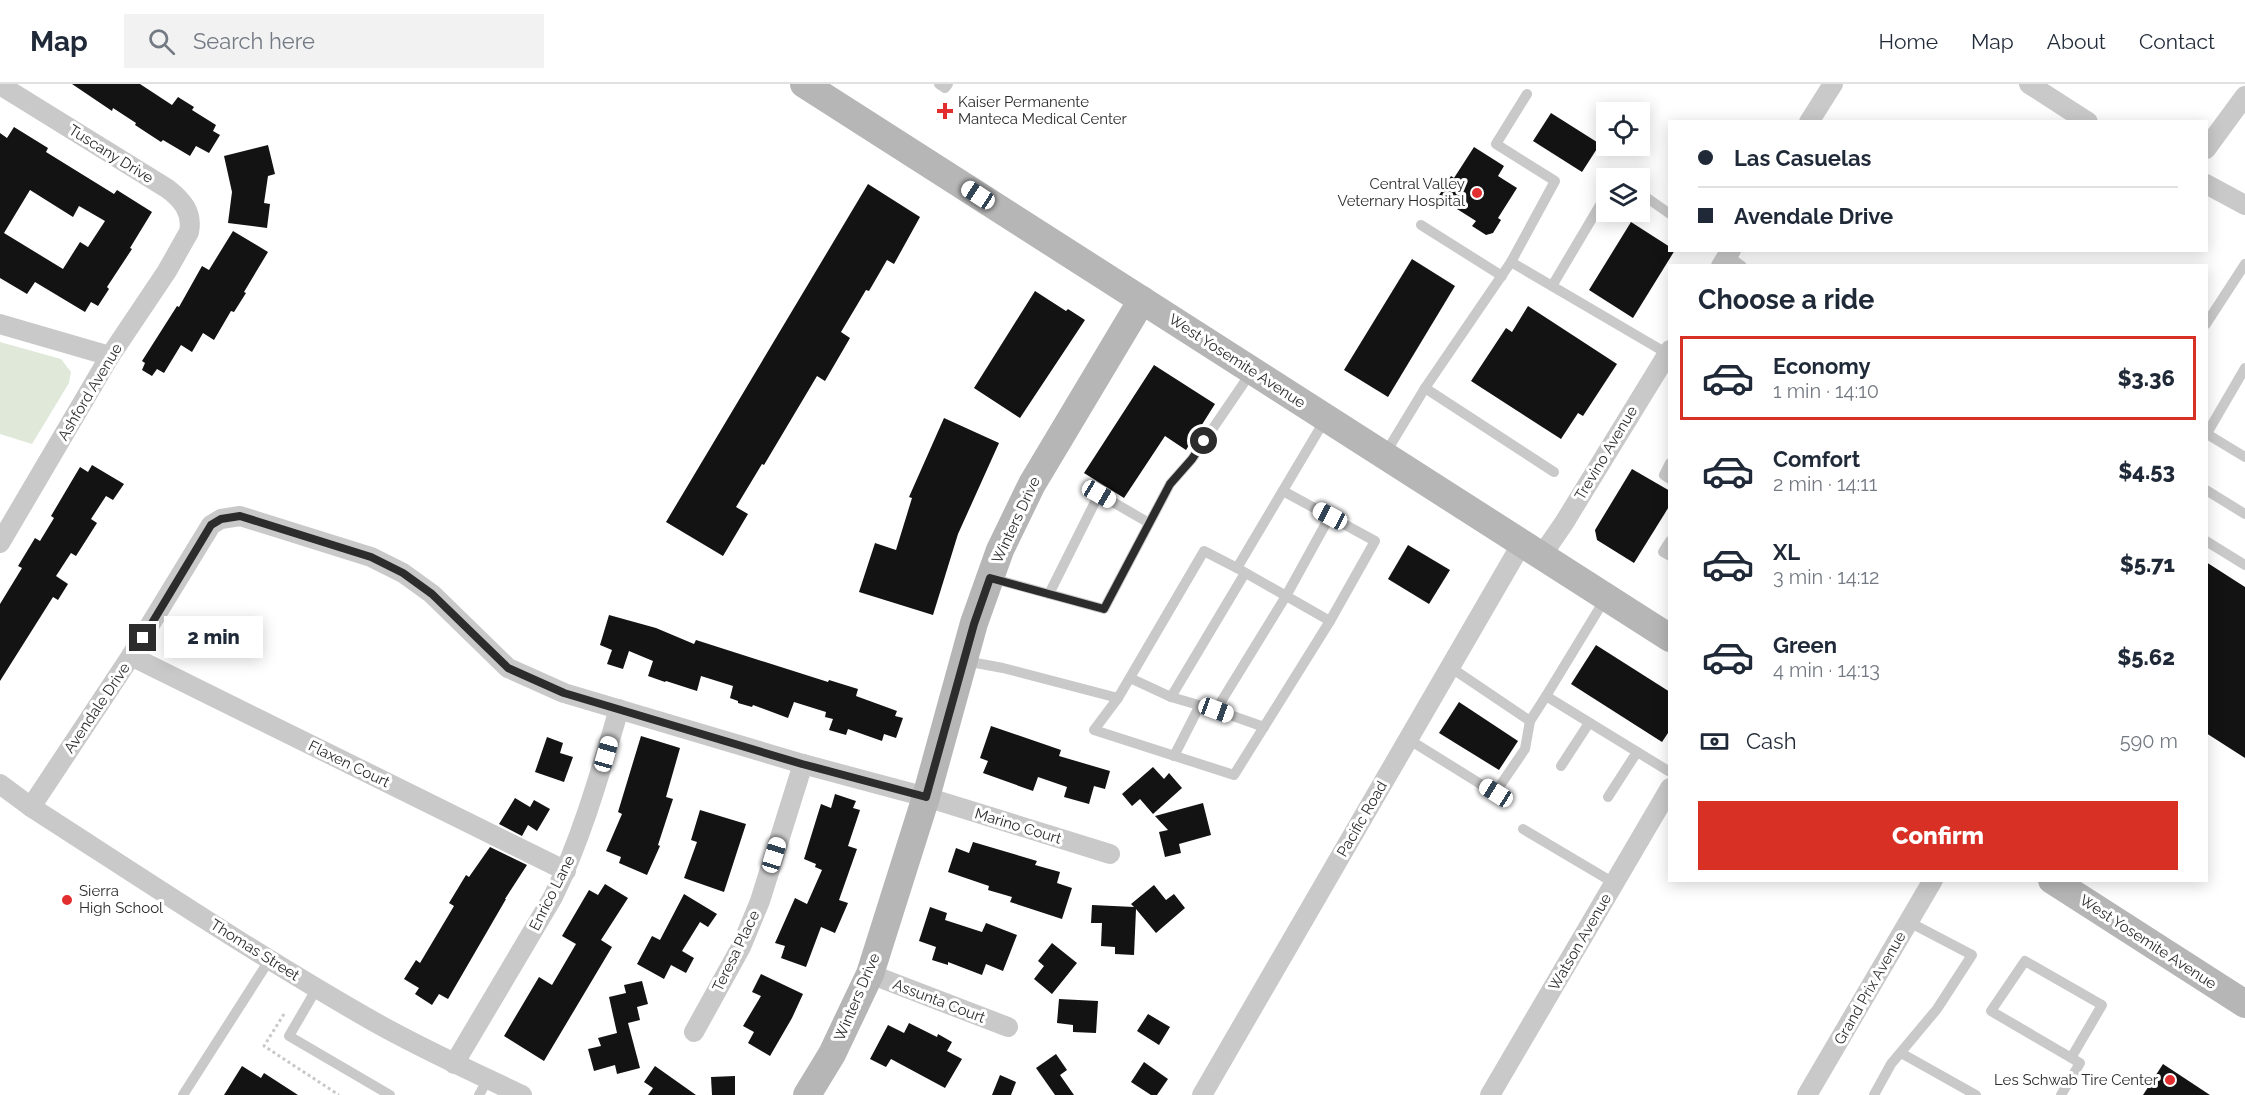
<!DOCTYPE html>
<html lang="en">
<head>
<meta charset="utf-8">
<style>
	body { margin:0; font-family:Raleway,sans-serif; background:#f2f2f3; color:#1f2937; height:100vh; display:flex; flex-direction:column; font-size:22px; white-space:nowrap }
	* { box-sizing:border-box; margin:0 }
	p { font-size:20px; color:#747a83 }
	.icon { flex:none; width:33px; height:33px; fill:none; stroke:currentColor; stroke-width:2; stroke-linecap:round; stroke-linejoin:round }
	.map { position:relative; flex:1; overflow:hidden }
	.drawer { position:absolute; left:1668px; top:180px; width:540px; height:618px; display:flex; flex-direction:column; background:#fff; border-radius:0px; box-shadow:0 3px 15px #0003 }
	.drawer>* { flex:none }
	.top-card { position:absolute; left:1668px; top:36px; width:540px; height:132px; border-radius:0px; box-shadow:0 3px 15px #0003; display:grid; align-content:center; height:132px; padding:0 30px; background:#fff }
	.tools { position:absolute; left:1596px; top:18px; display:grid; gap:12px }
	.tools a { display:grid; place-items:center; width:54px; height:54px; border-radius:0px; background:#fff; box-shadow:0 3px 15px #0003; font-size:30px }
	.end { position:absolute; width:27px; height:27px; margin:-14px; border:8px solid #2c2c2c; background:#fff; box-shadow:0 0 0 3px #fff }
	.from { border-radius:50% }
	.bubble { position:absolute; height:42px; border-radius:0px; background:#fff; box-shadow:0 3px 15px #0003; font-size:20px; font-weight:800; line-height:42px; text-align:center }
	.car { position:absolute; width:18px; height:36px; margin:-18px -9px; border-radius:8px; box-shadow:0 0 4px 2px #0007; background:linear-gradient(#fff 24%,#345 0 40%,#fff 0 76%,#345 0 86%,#fff 0) }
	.top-card b { display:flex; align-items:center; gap:21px; height:57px; font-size:22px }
	.top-card b+b { border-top:2px solid #e0e1e3 }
	.top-card i { width:15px; height:15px; background:#1f2937 }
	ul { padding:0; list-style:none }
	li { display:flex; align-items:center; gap:18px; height:84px; margin:0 12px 9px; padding:0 18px; border:3px solid transparent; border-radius:0px }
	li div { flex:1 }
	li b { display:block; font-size:22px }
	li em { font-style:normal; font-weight:800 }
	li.selected { border-color:#d93025 }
	li>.icon { width:54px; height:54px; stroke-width:1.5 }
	h2 { padding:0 30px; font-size:27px; line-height:72px }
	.pay { display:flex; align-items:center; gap:15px; height:66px; padding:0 30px; font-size:22px }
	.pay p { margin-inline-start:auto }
	.action { display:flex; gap:12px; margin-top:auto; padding:12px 30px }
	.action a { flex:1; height:69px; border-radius:0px; background:#d93025; color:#fff; font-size:24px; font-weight:800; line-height:69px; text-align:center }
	header { display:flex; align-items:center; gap:36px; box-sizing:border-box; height:84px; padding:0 30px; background:#fff; border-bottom:2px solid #e0e1e3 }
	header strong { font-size:28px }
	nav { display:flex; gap:33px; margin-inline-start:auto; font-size:21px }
	.search { width:420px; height:54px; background:#f2f2f3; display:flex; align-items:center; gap:15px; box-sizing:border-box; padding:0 21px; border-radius:0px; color:#747a83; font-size:22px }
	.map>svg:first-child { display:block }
	.park { fill:#e0e9d9 }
	.building { fill:#131313; fill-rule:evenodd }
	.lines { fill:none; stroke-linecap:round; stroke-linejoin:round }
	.path { stroke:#c9c9c9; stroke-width:3; stroke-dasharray:3 3; stroke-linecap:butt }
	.lane { stroke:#c9c9c9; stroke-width:10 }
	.street { stroke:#c9c9c9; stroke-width:20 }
	.secondary { stroke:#b6b6b6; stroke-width:28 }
	.route { stroke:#2c2c2c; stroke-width:8 }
	.poi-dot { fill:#e22e2f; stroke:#fff; stroke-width:2 }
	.labels { text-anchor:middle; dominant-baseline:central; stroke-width:6; stroke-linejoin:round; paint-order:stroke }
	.poi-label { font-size:15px; fill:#2c2c2c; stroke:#fff; text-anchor:start }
	.street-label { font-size:15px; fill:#2c2c2c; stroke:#fff }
</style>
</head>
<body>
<header>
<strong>Map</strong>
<div class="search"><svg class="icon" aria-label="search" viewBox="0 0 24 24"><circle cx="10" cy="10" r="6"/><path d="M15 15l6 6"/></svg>Search here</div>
<nav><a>Home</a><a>Map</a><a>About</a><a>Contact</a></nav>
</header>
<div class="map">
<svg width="2245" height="1011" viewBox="0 0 2245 1011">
	<rect width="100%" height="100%" fill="#fff"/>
	<!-- park -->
	<polygon class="park" points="0,258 61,275 71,288 69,299 32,360 0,350"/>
	<!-- building -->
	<g class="building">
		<polygon points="72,0 140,0 172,21 178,13 194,23 192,26 216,41 213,47 220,51 209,69 196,62 190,72 163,56 161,58 135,41 136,39 113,24 112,27"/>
		<polygon points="1551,29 1600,60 1582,88 1533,57"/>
		<path d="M14 43 48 64 46 68 114 110 117 106 152 128 130 164 132 165 107 203 109 205 98 222 91 218 85 228 35 198 27 210 0 194V49L7 54ZM30 106 73 133 79 122 105 137 88 163 80 158 63 185 4 149Z"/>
		<polygon points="268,61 275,90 268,92 264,119 270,120 267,144 228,139 232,108 224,72"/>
		<polygon points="1474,63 1504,82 1498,92 1517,104 1498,134 1501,136 1493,149 1486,151 1472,142 1476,137 1438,113 1451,92 1454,94"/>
		<polygon points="868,100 920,133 894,180 887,176 869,207 866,206 841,248 850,254 825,297 817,292 764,381 762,380 736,423 748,430 723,472 666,438"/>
		<polygon points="1631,138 1670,163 1670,166 1675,166 1633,234 1589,206"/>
		<polygon points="233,147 268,168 244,208 246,209 234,228 231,227 214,256 203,249 192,268 181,261 164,289 157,285 152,292 142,286 145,279 142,277 177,222 179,223 202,182 209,186"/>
		<polygon points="1412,175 1455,202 1388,313 1344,286"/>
		<polygon points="1035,207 1066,227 1068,225 1085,236 1020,334 974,304"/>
		<polygon points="1528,222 1617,280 1583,332 1578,329 1561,355 1471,297 1506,244 1512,248"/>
		<polygon points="1154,281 1215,320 1186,366 1165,352 1124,414 1084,389"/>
		<polygon points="944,334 999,359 958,450 933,531 859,508 875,459 896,466 912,414 909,413"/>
		<polygon points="92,381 124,400 113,416 106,412 91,435 97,439 76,472 71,469 56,492 68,500 58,516 53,513 0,597 0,520 22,484 18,482 35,454 40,457 54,434 51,432 80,383 88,388"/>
		<polygon points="1632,385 1670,407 1670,421 1634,479 1597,456 1595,446"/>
		<polygon points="1408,461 1450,486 1429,520 1388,495"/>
		<polygon points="2206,478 2245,503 2245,674 2206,649"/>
		<polygon points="609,531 656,544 694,560 696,556 828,598 829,596 858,605 856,612 897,627 895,632 903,634 896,654 884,650 882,657 848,645 846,651 829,646 833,635 825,633 826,628 794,618 788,634 753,621 752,623 738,619 738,617 730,614 733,602 701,592 697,607 666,597 665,598 648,592 653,577 629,567 623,585 607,580 612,566 600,561"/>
		<polygon points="1596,561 1670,608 1670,646 1662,658 1571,600"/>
		<polygon points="1459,618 1518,657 1499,686 1439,649"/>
		<polygon points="991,642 1061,666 1059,672 1110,687 1105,705 1094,702 1089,720 1064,713 1067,703 1038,693 1033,707 983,689 988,677 980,674"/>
		<polygon points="641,652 680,664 666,713 673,715 658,761 660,762 647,791 619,779 621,773 606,767 622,730 618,728"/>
		<polygon points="547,653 563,659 560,669 573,673 564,698 535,688"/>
		<polygon points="1153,683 1164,695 1169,689 1182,704 1153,730 1140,715 1132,722 1122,710"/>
		<polygon points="835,710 856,717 853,724 860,726 848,762 857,765 839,816 848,819 835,849 821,843 806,883 781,874 785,862 775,859 795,814 807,820 822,786 815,783 816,780 804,775 821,720 831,724"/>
		<polygon points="515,714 530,723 534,716 550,725 537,747 528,741 522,752 499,740"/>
		<polygon points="1203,719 1211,751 1179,760 1181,769 1165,773 1159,748 1168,746 1155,732"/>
		<polygon points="700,726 746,740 724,808 684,794 697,758 691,756"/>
		<polygon points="973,758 1037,777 1035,781 1060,788 1057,799 1072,804 1062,835 1010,818 1012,813 988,806 989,802 948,788 956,764 969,769"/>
		<polygon points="490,763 527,781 505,815 506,815 448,915 439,910 432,921 415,910 419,904 404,895 416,876 420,879 454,822 449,819 466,791 469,793"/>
		<polygon points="605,800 628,814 601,856 612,863 544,977 504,952 539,893 552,901 576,860 562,852 589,806 598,811"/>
		<polygon points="1154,801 1166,816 1174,810 1185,824 1156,849 1136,825 1134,871 1115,870 1115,863 1101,862 1102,839 1091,839 1092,821 1134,823 1131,820"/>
		<polygon points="684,810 717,830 708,843 700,838 682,867 694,874 686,889 671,881 664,895 637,880 652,852 660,856"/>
		<polygon points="930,823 947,829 945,836 982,848 986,839 1017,851 1003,887 986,880 982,891 948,878 948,881 932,876 936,863 919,857"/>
		<polygon points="1052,859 1077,879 1052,910 1034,895 1044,882 1038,877"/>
		<polygon points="761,890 803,910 792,934 770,972 748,959 754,948 743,942 761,912 752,908"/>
		<polygon points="642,897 648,920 637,923 640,936 628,939 640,984 617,990 615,981 594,987 588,965 601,962 598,954 617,949 609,913 626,909 624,901"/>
		<polygon points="1059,915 1098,917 1096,949 1073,948 1073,941 1057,939"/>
		<polygon points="1148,930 1170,943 1159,961 1137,947"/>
		<polygon points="909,939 937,953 938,950 952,958 947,967 962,975 945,1004 891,975 886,983 870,975 888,941 904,949"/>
		<polygon points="1056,970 1067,986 1060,991 1074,1011 1055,1011 1036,984"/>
		<polygon points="1144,978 1168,995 1157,1011 1151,1011 1131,998"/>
		<polygon points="2163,980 2210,1011 2143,1011"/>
		<polygon points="242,982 261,994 264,989 298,1011 224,1011"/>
		<polygon points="655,982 696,1011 648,1011 653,1004 644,998"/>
		<polygon points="1000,991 1016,998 1011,1011 992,1011"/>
		<polygon points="735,992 735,1011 712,1011 711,993"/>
	</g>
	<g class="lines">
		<!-- path -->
		<polyline class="path" points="284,930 264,962 339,1011"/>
		<!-- lane -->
		<g class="lane">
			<polyline points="939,0 945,4 948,0"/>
			<polyline points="1527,10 1496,60 1555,97 1511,178 1668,270"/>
			<polyline points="1616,94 1619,94"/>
			<polyline points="1640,109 1670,130"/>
			<polyline points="1421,141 1502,192"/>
			<polyline points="1725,170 1742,182"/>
			<polyline points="1511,178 1425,304 1554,388"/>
			<polyline points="1552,202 1606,111"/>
			<polyline points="2206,240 2245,180"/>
			<polyline points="2207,350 2245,373"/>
			<polyline points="2206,351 2245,284"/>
			<polyline points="1385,370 1425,304"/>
			<polyline points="1670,379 1664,391 1670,395"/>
			<polyline points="2206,406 2245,430"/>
			<polyline points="1283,407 1375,457 1330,537"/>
			<polyline points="1670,457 1663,468 1670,472"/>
			<polyline points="2206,457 2245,481"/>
			<polyline points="991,494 1104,525 1170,400 1192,375 1252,287"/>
			<polyline points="1049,510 1099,410 1149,439"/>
			<polyline points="965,577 1003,584 1118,614 1204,467 1237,484 1326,334"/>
			<polyline points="1450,583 1530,637 1546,612 1670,688"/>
			<polyline points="1130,594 1171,613 1245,489"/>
			<polyline points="1546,612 1605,515"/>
			<polyline points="1171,613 1216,626 1286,512 1330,432"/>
			<polyline points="1118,614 1094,646 1234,691 1330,537 1237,484"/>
			<polyline points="1216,626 1264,643"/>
			<polyline points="1408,655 1495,709 1525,665 1530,637"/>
			<polyline points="1174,672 1200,621"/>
			<polyline points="1561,682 1589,639"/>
			<polyline points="1608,713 1637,668"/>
			<polyline points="1523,745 1614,799"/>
			<polyline points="317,904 289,952 390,1011"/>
			<polyline points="1901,969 1976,1011"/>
			<polyline points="183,1011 270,875"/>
			<polyline points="479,1011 488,995"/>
			<polyline points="1874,1011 1891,980 1937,925 1972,871 1909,838"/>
			<polyline points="2061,1011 2080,979 1991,927 2025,877 2102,921 2071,974"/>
		</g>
		<!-- street -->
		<g class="street">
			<polyline points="2029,0 2088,38"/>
			<path d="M0 1 168 105C182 116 193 128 189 148L167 187 110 272 0 459"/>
			<polyline points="1809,38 1833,0"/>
			<polyline points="2206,65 2245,12"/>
			<polyline points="2206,100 2245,121"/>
			<polyline points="1721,182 1731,166"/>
			<polyline points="0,240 110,272"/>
			<polyline points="1542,471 1564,439 1670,266"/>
			<polyline points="131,572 566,787"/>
			<path d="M0 700 31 723C143 795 255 870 371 936 420 964 471 987 522 1011"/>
			<polyline points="31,723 131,572 211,441 221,435 240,432 371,473 403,489 432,510 508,584 564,609 803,680 926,713 1110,770"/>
			<polyline points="870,890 1008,943"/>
			<polyline points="694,948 741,863 760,817 803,680"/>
			<path d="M454 980 553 813C582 753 600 689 619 625"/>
			<polyline points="1202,1011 1522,459"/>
			<polyline points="1490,1011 1670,704"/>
			<polyline points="1807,1011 1933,796"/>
		</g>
		<!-- secondary -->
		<g class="secondary">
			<polyline points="804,0 1670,554"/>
			<polyline points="2052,796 2245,920"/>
			<polyline points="807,1011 832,970 870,890 926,713 974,539 1000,466 1032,400 1142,216"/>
		</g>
	</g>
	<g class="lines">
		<!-- route -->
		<polyline class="route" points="143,554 211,441 221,435 240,432 371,473 403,489 432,510 508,584 564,609 802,680 926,713 974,540 990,494 1104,525 1170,400 1192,375 1204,357"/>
	</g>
	<!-- markers -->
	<g class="poi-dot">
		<path d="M942 18h6v6h6v6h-6v6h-6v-6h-6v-6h6z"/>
		<circle cx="1477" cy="109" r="6"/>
		<circle cx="67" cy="816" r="6"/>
		<circle cx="2170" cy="996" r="6"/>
	</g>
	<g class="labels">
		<!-- poi labels -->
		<g class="poi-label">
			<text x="958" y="18">Kaiser Permanente<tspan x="958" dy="17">Manteca Medical Center</tspan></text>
			<text x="1465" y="100" text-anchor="end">Central Valley<tspan x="1465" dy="17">Veternary Hospital</tspan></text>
			<text x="79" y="807">Sierra<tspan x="79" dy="17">High School</tspan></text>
			<text x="2158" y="996" text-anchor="end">Les Schwab Tire Center</text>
		</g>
		<!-- street labels -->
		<g class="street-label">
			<text transform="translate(111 70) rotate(32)">Tuscany Drive</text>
			<text transform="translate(1237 277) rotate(33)">West Yosemite Avenue</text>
			<text transform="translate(90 308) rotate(-59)">Ashford Avenue</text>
			<text transform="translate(1606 369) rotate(-59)">Trevino Avenue</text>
			<text transform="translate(1016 436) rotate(-65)">Winters Drive</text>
			<text transform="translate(97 624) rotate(-56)">Avendale Drive</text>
			<text transform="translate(349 680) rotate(26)">Flaxen Court</text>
			<text transform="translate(1362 735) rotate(-60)">Pacific Road</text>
			<text transform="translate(1018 742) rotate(17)">Marino Court</text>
			<text transform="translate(552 809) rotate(-63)">Enrico Lane</text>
			<text transform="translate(1580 858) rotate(-60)">Watson Avenue</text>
			<text transform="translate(2148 858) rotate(33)">West Yosemite Avenue</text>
			<text transform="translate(255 866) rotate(32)">Thomas Street</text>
			<text transform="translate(736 867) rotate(-64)">Teresa Place</text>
			<text transform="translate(1870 904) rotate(-60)">Grand Prix Avenue</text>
			<text transform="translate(857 913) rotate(-67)">Winters Drive</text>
			<text transform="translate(939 917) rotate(21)">Assunta Court</text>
		</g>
	</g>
</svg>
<div class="tools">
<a><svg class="icon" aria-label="locate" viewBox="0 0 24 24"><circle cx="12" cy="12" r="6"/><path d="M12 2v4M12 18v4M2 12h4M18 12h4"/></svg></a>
<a><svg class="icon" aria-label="layers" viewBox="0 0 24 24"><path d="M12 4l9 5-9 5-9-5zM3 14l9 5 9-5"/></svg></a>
</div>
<i class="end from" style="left:1204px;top:357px"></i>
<i class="end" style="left:143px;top:554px"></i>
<div class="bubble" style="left:164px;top:532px;width:99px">2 min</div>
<i class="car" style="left:978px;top:111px;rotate:303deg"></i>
<i class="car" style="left:1099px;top:410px;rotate:120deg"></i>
<i class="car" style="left:1330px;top:432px;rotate:298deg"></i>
<i class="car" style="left:1216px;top:626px;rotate:110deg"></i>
<i class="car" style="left:606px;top:670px;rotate:16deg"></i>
<i class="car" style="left:1496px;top:709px;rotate:302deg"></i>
<i class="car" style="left:774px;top:771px;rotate:17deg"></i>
<div class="top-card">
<b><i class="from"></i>Las Casuelas</b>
<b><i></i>Avendale Drive</b>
</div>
<section class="drawer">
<h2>Choose a ride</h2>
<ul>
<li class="selected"><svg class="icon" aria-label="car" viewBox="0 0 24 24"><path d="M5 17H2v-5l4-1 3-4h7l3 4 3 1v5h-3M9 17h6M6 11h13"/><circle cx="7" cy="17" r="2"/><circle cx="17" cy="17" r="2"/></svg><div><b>Economy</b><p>1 min · 14:10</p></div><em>$3.36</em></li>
<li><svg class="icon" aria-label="car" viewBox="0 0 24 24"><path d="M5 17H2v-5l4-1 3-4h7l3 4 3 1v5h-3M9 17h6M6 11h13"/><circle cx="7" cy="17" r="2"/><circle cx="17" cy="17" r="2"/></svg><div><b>Comfort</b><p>2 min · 14:11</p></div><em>$4.53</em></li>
<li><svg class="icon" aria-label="car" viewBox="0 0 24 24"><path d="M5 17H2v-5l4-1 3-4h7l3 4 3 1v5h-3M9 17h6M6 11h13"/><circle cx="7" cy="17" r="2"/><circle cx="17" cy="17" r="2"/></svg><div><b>XL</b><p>3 min · 14:12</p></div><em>$5.71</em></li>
<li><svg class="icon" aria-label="car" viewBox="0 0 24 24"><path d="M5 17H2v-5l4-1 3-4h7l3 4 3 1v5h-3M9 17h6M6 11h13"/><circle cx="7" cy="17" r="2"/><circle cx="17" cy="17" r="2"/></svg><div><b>Green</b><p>4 min · 14:13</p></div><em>$5.62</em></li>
</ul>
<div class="pay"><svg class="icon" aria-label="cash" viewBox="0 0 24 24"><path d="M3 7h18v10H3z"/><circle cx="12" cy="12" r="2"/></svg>Cash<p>590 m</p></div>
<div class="action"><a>Confirm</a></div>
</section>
</div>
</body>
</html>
